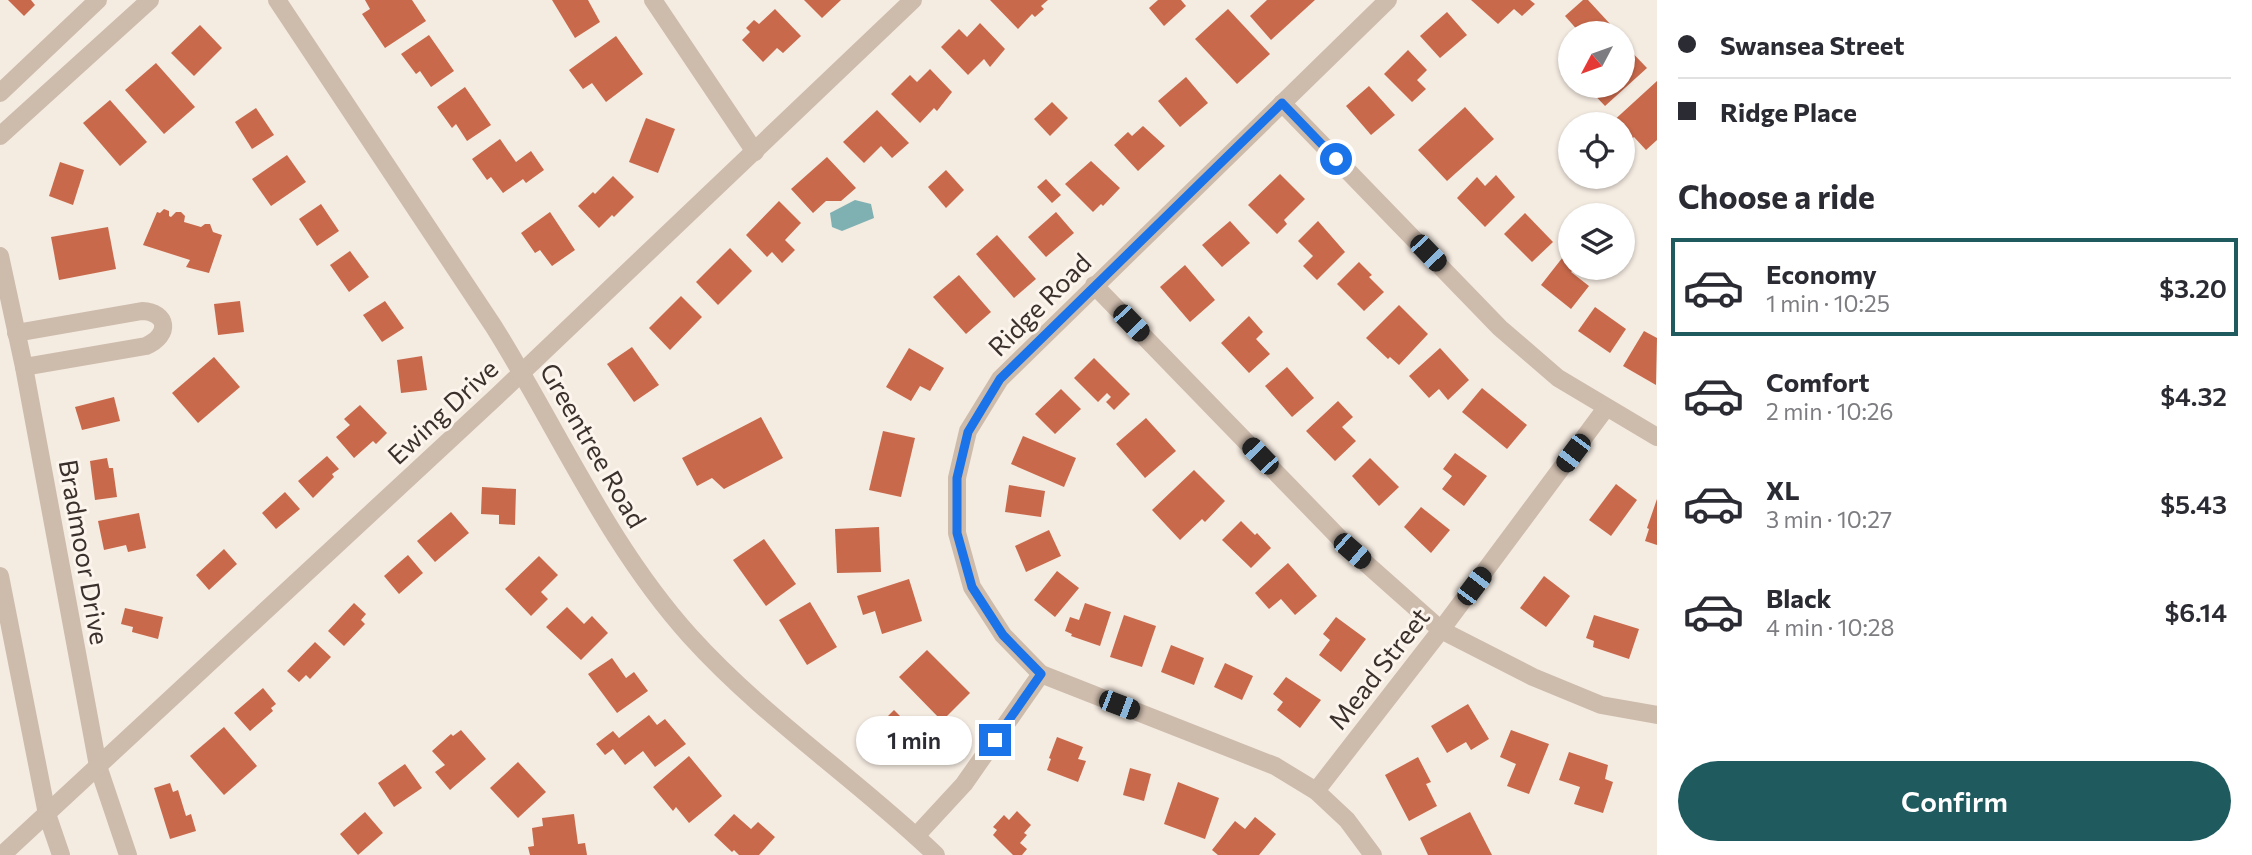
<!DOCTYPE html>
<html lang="en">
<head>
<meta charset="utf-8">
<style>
	body { margin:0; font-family:Commissioner,sans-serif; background:#f7f7f7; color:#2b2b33; height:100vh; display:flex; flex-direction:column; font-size:26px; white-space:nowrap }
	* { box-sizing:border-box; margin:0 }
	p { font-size:23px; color:#7c7c81 }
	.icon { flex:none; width:38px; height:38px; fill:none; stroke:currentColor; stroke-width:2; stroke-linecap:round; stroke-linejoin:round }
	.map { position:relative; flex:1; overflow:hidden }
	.details { display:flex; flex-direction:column; background:#fff; width:595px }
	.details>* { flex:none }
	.guide { display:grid; align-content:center; height:154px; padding:0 21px; background:#fff }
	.needle { width:46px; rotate:229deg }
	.controls { position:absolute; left:1558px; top:21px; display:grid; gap:14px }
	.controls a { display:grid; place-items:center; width:77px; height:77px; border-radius:50%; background:#fff; box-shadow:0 2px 5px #0004; font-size:35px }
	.end { position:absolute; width:32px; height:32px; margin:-16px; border:9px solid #1a73e8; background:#fff; box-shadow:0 0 0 4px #fff }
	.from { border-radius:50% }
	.bubble { position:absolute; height:49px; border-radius:24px; background:#fff; box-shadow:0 2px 5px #0004; font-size:23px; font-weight:600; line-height:49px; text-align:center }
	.car { position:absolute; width:21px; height:42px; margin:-21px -10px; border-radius:9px; box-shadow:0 0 5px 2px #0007; background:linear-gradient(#222 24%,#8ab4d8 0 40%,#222 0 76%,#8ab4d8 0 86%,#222 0) }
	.guide b { display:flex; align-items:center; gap:24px; height:66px; font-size:26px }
	.guide b+b { border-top:2px solid #e1e1e2 }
	.guide i { width:18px; height:18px; background:#2b2b33 }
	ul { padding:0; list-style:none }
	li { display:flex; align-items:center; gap:21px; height:98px; margin:0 14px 10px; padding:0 7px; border:4px solid transparent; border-radius:0px }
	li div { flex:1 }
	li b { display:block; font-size:26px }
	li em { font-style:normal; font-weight:600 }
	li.current { border-color:#1f5a5e }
	li>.icon { width:63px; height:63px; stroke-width:1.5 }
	h2 { padding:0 21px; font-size:32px; line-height:84px }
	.button { display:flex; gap:14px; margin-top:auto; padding:14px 21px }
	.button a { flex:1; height:80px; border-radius:42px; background:#1f5a5e; color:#fff; font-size:28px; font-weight:600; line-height:80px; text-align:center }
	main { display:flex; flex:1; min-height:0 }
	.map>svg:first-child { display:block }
	.water { fill:#7fb0b2 }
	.building { fill:#c8694b }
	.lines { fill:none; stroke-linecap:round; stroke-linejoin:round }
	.minor { stroke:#cdbbac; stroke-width:18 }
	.tertiary { stroke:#cdbbac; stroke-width:18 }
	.route { stroke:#1a73e8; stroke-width:9 }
	.labels { text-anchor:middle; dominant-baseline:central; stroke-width:6; stroke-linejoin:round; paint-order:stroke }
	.street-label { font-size:26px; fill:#3b302b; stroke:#fbf5ee }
</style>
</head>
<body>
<main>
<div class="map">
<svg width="1657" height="855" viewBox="0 0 1657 855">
	<rect width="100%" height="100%" fill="#f4ebe1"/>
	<!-- water -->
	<polygon class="water" points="855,200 871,204 874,218 842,231 832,227 830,213"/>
	<!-- building -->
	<g class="building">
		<polygon points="8,0 31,0 35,5 24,16"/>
		<polygon points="365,0 412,0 426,21 385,48 362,14 370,9"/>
		<polygon points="552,0 588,0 600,22 575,38"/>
		<polygon points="804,0 841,0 822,18"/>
		<polygon points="990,0 1048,0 1041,6 1044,9 1035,17 1032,14 1018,29"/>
		<polygon points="1158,0 1181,0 1186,6 1164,26 1149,8"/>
		<polygon points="1267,0 1315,0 1271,40 1250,16"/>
		<polygon points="1471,0 1530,0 1535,4 1522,16 1514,9 1498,24"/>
		<polygon points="1583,0 1588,0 1611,25 1602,33 1580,33 1565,16"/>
		<polygon points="775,9 801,36 783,53 777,48 763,62 742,40 750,32 746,28 754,20 759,24"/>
		<polygon points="1228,9 1270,54 1237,84 1195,39"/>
		<polygon points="1447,12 1467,35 1440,58 1420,36"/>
		<polygon points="980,23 1005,49 990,67 984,59 968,75 941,47 959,29 967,37"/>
		<polygon points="200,25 222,48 194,76 171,53"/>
		<polygon points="429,35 454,71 431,87 420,71 416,74 401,54"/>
		<polygon points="616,36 643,74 606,102 592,83 583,89 569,70"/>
		<polygon points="1622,42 1647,68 1605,106 1586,86 1622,86"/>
		<polygon points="1408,50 1427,70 1417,80 1426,89 1412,102 1384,74"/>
		<polygon points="156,63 195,107 164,134 125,90"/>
		<polygon points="930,69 952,92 937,111 934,108 920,123 891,94 910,75 917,82"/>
		<polygon points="1186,77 1208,103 1180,127 1158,101"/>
		<polygon points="1657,81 1657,140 1646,150 1634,137 1622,147 1622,124 1610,124"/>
		<polygon points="1369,86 1395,115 1371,135 1346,106"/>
		<polygon points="465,87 491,125 467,141 456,124 452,128 437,107"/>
		<polygon points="110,100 147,142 120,166 83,123"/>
		<polygon points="1052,102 1068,118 1050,136 1034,119"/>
		<polygon points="1465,107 1494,139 1447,181 1418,150"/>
		<polygon points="256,108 274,135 252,149 235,122"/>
		<polygon points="877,110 909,143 892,158 881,146 864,163 843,142"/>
		<polygon points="646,118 675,129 658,173 629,162"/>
		<polygon points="1143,126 1165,146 1138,171 1114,145 1128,132 1132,136"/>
		<polygon points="500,139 516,162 531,151 544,170 526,183 523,179 503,193 491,177 487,180 472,159"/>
		<polygon points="287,155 306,182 271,206 252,179"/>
		<polygon points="827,157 856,188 841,201 826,201 813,213 791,189"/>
		<polygon points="1091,161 1120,188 1103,206 1101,204 1093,212 1065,184"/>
		<polygon points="60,162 84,170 73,205 49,196"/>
		<polygon points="946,170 964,190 946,208 928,187"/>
		<polygon points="1280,174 1305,199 1284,220 1287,224 1277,234 1248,205"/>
		<polygon points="1496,175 1515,197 1485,227 1457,198 1477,177 1485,186"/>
		<polygon points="613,176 634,197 614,217 612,215 599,228 578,206 593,192 595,194"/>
		<polygon points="1046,179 1061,195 1052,203 1037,187"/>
		<polygon points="779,201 801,223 785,240 795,250 782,263 772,252 767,257 746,235"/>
		<polygon points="321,204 339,231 317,246 299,219"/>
		<polygon points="164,209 169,211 169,216 171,217 176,212 181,212 185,216 184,222 201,227 205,224 210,224 213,232 222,235 209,273 186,267 190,260 143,245 157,212 160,213"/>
		<polygon points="550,212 575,250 552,266 540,250 535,253 521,233"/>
		<polygon points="1056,212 1074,233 1046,257 1028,237"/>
		<polygon points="1525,213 1553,242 1532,262 1504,234"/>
		<polygon points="1230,221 1250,243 1222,267 1202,245"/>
		<polygon points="1318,221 1345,252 1317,280 1303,266 1313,256 1298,241"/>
		<polygon points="108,227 116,269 59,280 51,237"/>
		<polygon points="997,235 1036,279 1014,298 976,254"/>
		<polygon points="730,248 752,271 718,305 696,282"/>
		<polygon points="1570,248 1570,268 1575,268 1571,272 1589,286 1571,309 1541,285"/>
		<polygon points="350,251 369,277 349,292 330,265"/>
		<polygon points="1359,262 1372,275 1369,277 1384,292 1364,311 1337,284"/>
		<polygon points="1185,265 1215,300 1190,322 1160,287"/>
		<polygon points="959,275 991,312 966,334 933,297"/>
		<polygon points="681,296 702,317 670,350 649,328"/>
		<polygon points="240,301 244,332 218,335 214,304"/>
		<polygon points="385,301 404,328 382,342 363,315"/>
		<polygon points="1399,305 1428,334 1399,365 1390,357 1388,359 1366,338"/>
		<polygon points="1595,307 1626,329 1610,353 1578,331"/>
		<polygon points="1249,316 1263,332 1256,339 1270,354 1249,373 1221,343"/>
		<polygon points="1644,331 1657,338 1656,385 1623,366"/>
		<polygon points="632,347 659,385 634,402 607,364"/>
		<polygon points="909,348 944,368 930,391 920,386 911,401 886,387"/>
		<polygon points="1440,348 1469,380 1448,400 1439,389 1429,398 1409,376"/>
		<polygon points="422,356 427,390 401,393 397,360"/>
		<polygon points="214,357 240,387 198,423 172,393"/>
		<polygon points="1094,358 1130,394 1114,410 1106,402 1111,397 1107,393 1098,402 1074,378"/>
		<polygon points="1287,367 1314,398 1292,417 1265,386"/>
		<polygon points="1482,388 1527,425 1507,449 1462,412"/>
		<polygon points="1061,389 1081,409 1055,434 1035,414"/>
		<polygon points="114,397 120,421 82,430 75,407"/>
		<polygon points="1338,401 1353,417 1342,427 1356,441 1335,461 1306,431"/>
		<polygon points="360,405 387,433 376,444 373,441 354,458 336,437 350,425 344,419"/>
		<polygon points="761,417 783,458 724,489 712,478 697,486 682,458"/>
		<polygon points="1146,418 1176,451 1145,478 1116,444"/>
		<polygon points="883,431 915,438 901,497 869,490"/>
		<polygon points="1023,436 1076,458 1064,487 1011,464"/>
		<polygon points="1455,453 1487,476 1464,506 1442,489 1452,476 1443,469"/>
		<polygon points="327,456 339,469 332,474 334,477 313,498 298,481"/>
		<polygon points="107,458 109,468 113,468 117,497 95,500 90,461"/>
		<polygon points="1370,458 1399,487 1379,506 1352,476"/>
		<polygon points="1194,470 1225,501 1205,522 1202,519 1180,540 1152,510"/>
		<polygon points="1616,484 1637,500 1611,536 1589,520"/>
		<polygon points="1009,485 1045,491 1041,517 1005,512"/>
		<polygon points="482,487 516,489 515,525 499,524 499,515 481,514"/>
		<polygon points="285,492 300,509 276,529 262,513"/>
		<polygon points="1657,499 1657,545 1645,541 1649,529 1647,528"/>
		<polygon points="1421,507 1450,530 1431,553 1404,527"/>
		<polygon points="451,512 469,533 435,562 417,541"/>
		<polygon points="139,513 146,548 128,552 126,545 104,550 98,521"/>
		<polygon points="1241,521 1255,535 1257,533 1271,548 1251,568 1222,540"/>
		<polygon points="879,527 881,572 837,573 835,529"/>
		<polygon points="1049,530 1061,556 1026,572 1015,546"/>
		<polygon points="764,539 796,584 766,606 733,560"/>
		<polygon points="224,549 237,564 209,590 196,575"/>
		<polygon points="408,555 423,573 399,594 384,576"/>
		<polygon points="539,556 558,575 541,592 548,599 531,616 505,589"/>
		<polygon points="1288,563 1317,596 1295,615 1281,599 1269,609 1255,593"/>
		<polygon points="1057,571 1079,588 1055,617 1034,600"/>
		<polygon points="1544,576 1570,596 1546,627 1520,608"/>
		<polygon points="909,579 922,621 882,634 875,611 863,615 857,596"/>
		<polygon points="810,602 837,647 807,665 779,620"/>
		<polygon points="354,603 366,614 361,620 365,624 344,646 328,631"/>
		<polygon points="1085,603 1111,612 1100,646 1071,636 1072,634 1065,631 1070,617 1079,620"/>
		<polygon points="567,607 584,624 592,616 608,633 581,660 546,627"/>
		<polygon points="125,608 163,617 158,639 132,632 133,627 121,624"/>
		<polygon points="1124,615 1156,626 1142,667 1110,657"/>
		<polygon points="1594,615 1639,629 1629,659 1593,647 1594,641 1586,638"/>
		<polygon points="1336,617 1366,639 1341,672 1319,655 1330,640 1323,634"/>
		<polygon points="315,642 331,657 310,679 306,675 299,682 287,671"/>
		<polygon points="1171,645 1204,658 1194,685 1161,672"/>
		<polygon points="927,650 970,693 942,721 899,677"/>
		<polygon points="612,658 626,678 634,672 648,691 617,713 588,674"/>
		<polygon points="1225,663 1253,676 1242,700 1214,687"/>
		<polygon points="1286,677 1321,700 1300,728 1277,710 1283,702 1273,694"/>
		<polygon points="263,688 276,704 271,708 273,711 250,731 234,713"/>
		<polygon points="1468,704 1489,739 1471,750 1466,742 1447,753 1431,726"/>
		<polygon points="894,710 930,746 912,764 876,728"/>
		<polygon points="649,715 657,725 665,719 686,744 655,767 643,751 625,765 613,749 605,755 596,744 613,731 619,738"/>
		<polygon points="224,727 257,766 224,795 190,756"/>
		<polygon points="461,730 486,759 450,790 435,772 445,765 432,751 451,734 453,736"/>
		<polygon points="1511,730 1549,744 1529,794 1507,786 1516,764 1500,757"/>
		<polygon points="1057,737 1083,747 1078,759 1086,761 1078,782 1047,770 1051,759 1049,758"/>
		<polygon points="1569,752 1608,765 1605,779 1613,782 1603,813 1574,804 1580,787 1559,780"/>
		<polygon points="689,756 722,796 689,823 676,807 673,811 653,787"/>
		<polygon points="1418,757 1431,782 1426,784 1437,806 1409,821 1385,775"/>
		<polygon points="518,762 546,792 518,818 490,788"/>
		<polygon points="405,764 422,788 394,807 378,783"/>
		<polygon points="1130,768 1151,774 1144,801 1123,795"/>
		<polygon points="1178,782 1219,798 1205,839 1164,824"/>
		<polygon points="170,783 173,792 178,790 186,816 191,814 196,831 170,839 154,788"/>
		<polygon points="1017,811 1031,825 1024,833 1027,835 1020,843 1027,849 1022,855 1013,855 993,835 997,830 993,827 1004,815 1009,820"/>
		<polygon points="365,812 383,833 358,855 340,834"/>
		<polygon points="1470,812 1492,855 1428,855 1420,838"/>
		<polygon points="574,814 578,844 585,843 587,855 530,855 528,847 534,846 532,828 543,826 542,818"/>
		<polygon points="734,814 751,829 758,822 775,837 759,855 739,855 734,850 732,852 714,835"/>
		<polygon points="1255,817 1276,834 1259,855 1218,855 1212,850 1235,821 1245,829"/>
	</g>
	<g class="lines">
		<!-- minor -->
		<g class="minor">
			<polyline points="653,0 755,152"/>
			<polyline points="0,93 98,0"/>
			<polyline points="1282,103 1500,328 1558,378 1657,437"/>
			<polyline points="0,136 150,0"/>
			<polyline points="0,256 24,367 98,766 128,855"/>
			<polyline points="1094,285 1352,551 1441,630 1533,677 1601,705 1657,715"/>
			<path d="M16 333 142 311C168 312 171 335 146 346L24 367"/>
			<polyline points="0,576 47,814 61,855"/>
			<polyline points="1316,791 1441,630 1606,408"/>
			<polyline points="916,836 964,784 1041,674"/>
			<polyline points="2,855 496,397 913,0"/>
			<polyline points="1373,855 1347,820 1316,791 1275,766 1041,674 1003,635 972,587 957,533 957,478 968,431 1000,379 1388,0"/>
		</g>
		<!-- tertiary -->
		<path class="tertiary" d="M277 0 494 327C559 431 608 545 690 636 764 718 857 779 936 855"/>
	</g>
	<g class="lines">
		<!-- route -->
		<polyline class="route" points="995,740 1041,674 1003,635 972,587 957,533 957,478 968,432 1000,379 1282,103 1336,159"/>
	</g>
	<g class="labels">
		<!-- street labels -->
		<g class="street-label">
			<text transform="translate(1039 304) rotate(-45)">Ridge Road</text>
			<text transform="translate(442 411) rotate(-43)">Ewing Drive</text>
			<text transform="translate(594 445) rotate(60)">Greentree Road</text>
			<text transform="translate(85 552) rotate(80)">Bradmoor Drive</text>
			<text transform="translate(1378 668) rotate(-52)">Mead Street</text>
		</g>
	</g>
</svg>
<div class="controls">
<a><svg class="needle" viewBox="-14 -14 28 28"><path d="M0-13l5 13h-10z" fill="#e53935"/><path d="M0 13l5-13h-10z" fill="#7c7c81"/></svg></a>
<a><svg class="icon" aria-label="locate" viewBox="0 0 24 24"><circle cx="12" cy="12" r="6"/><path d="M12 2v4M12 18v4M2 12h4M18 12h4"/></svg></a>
<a><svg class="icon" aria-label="layers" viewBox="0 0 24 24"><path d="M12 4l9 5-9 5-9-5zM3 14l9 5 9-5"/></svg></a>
</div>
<i class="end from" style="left:1336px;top:159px"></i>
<i class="end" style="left:995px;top:740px"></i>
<div class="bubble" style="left:856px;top:716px;width:116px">1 min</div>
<i class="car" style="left:1428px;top:253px;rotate:136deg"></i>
<i class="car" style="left:1131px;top:323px;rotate:136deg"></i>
<i class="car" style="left:1573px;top:453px;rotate:217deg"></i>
<i class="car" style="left:1260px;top:456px;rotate:316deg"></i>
<i class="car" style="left:1352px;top:551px;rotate:131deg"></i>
<i class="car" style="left:1474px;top:586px;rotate:37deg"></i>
<i class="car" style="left:1119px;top:705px;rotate:111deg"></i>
</div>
<section class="details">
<div class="guide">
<b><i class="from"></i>Swansea Street</b>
<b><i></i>Ridge Place</b>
</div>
<h2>Choose a ride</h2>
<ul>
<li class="current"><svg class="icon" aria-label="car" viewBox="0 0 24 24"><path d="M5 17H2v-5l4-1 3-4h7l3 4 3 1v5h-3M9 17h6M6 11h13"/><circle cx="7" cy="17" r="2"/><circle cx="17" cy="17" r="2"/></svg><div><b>Economy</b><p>1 min · 10:25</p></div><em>$3.20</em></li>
<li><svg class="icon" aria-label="car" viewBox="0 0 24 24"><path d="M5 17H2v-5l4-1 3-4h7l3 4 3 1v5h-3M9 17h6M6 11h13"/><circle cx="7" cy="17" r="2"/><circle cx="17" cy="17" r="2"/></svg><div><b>Comfort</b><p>2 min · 10:26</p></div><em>$4.32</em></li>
<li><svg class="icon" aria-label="car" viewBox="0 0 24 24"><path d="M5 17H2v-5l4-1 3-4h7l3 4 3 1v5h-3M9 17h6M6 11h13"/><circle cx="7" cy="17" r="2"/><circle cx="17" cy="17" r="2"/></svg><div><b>XL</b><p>3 min · 10:27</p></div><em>$5.43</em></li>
<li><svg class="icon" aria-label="car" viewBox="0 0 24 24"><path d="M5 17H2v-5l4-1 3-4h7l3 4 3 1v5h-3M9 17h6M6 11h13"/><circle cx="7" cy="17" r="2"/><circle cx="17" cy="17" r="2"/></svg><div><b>Black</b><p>4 min · 10:28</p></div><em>$6.14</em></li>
</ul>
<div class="button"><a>Confirm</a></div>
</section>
</main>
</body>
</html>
